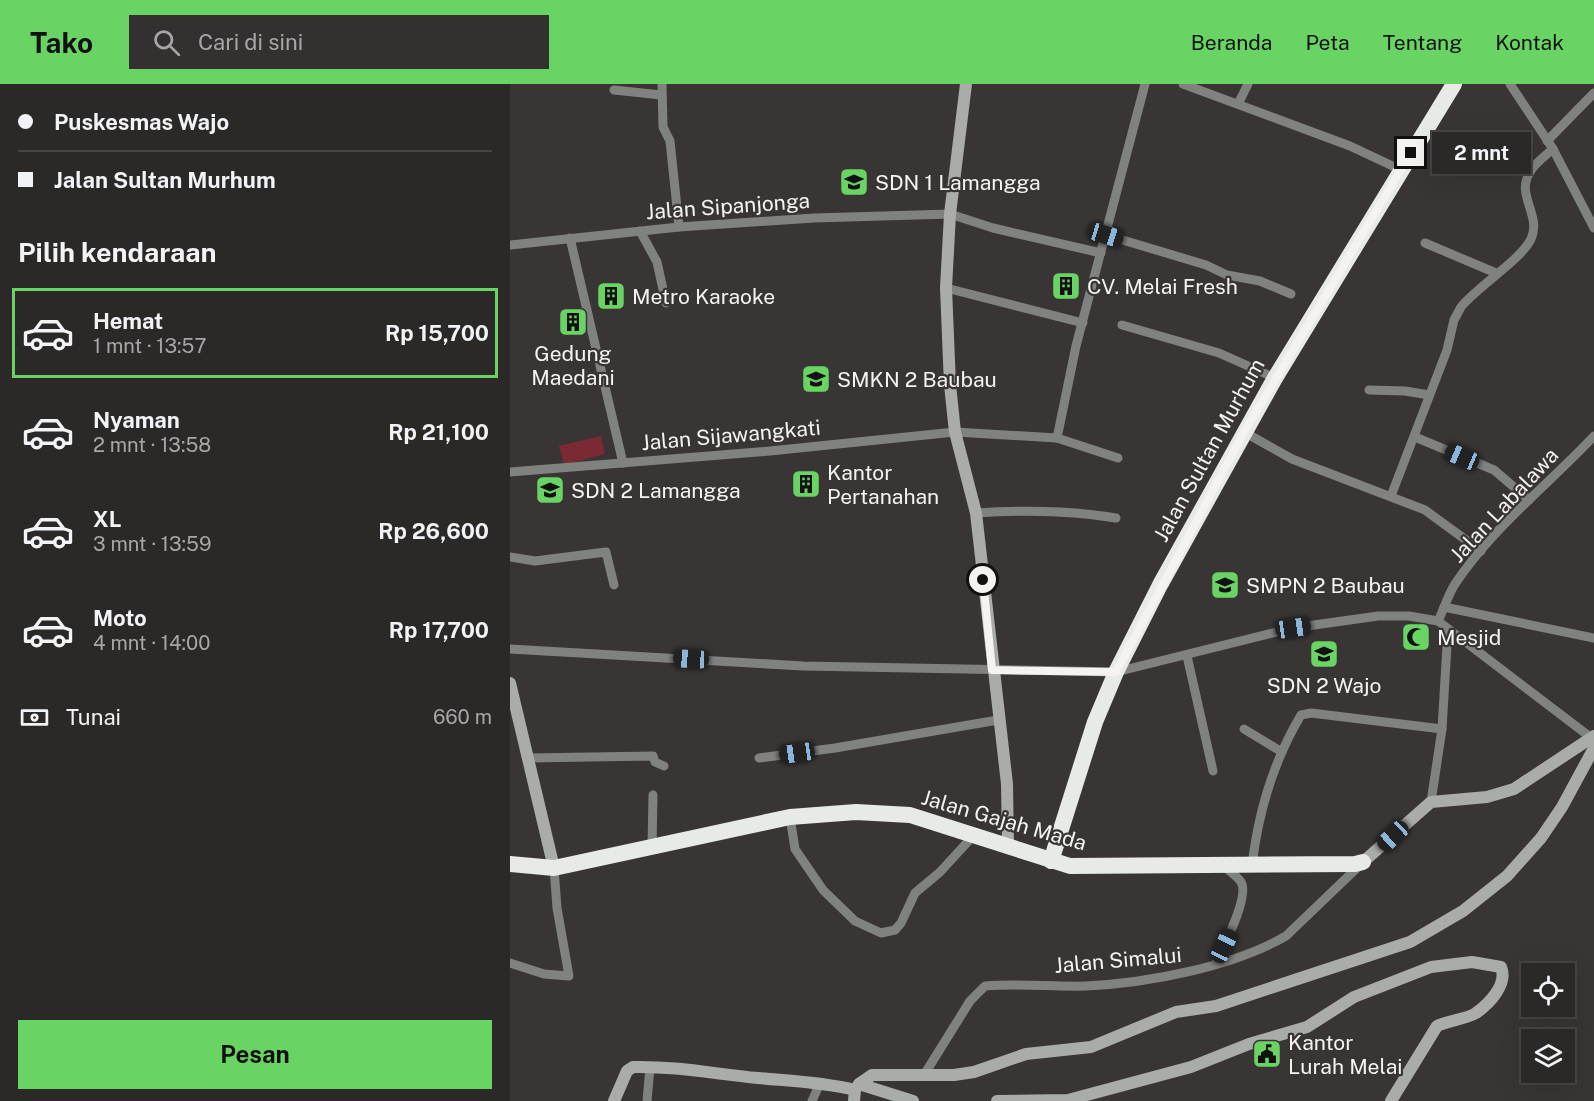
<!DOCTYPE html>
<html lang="id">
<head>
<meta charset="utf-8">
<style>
	body { margin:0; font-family:"Public Sans",sans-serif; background:#333030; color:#f1f3f6; height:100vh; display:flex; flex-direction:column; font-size:22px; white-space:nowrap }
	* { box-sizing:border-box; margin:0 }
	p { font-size:20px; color:#a6a6a8 }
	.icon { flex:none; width:33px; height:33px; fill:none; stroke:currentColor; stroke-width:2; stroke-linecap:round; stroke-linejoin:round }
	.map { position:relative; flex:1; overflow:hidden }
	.drawer { display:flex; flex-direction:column; background:#2b2828; width:510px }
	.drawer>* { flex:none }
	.banner { display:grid; align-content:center; height:132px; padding:0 18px; background:#2b2828 }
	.tools { position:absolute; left:1011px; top:879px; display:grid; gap:12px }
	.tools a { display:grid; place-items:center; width:54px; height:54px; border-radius:0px; background:#2b2828; box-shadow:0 6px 24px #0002,0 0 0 2px #474445; font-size:30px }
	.end { position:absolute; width:27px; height:27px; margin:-14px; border:8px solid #f5f2f2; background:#111; box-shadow:0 0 0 3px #111 }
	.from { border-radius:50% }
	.bubble { position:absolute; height:42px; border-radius:0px; background:#2b2828; box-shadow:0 6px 24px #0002,0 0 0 2px #474445; font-size:20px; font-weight:700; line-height:42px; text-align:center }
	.car { position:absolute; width:18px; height:36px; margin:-18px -9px; border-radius:8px; box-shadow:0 0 4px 2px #0007; background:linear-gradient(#222 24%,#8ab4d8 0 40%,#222 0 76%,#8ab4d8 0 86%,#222 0) }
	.banner b { display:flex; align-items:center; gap:21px; height:57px; font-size:22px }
	.banner b+b { border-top:2px solid #474445 }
	.banner i { width:15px; height:15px; background:#f1f3f6 }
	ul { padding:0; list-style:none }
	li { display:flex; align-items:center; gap:18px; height:90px; margin:0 12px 9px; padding:0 6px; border:3px solid transparent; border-radius:0px }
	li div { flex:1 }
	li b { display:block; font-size:22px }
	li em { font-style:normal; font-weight:700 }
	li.selected { border-color:#69d464 }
	li>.icon { width:54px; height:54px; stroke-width:1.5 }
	h2 { padding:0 18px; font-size:27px; line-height:72px }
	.pay { display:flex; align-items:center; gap:15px; height:66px; padding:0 18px; font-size:22px }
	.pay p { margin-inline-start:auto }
	.action { display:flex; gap:12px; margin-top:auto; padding:12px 18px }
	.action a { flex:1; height:69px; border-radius:0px; background:#69d464; color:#111; font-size:24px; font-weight:700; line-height:69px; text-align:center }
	header { display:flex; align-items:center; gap:36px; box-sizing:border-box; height:84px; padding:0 30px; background:#69d464; color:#111 }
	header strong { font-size:28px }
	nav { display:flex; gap:33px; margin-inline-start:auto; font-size:21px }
	.search { width:420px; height:54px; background:#333030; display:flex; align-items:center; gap:15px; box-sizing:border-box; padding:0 21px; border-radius:0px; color:#a6a6a8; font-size:22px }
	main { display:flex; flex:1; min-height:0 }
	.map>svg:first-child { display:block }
	.green { fill:#7b2a34 }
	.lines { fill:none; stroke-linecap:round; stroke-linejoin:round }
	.street { stroke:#808280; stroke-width:9 }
	.secondary { stroke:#aaaca9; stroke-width:12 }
	.highway { stroke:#e7eae6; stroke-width:16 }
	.route { stroke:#f5f2f2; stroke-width:8 }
	.labels { text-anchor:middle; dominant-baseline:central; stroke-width:4.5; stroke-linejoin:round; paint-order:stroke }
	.poi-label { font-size:21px; fill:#f5f2f2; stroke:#393535; text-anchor:start }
	.street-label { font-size:21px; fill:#f5f2f2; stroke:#393535 }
</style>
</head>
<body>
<header>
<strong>Tako</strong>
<div class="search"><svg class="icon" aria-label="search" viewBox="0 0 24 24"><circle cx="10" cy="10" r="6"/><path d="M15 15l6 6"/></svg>Cari di sini</div>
<nav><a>Beranda</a><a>Peta</a><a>Tentang</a><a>Kontak</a></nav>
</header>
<main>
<section class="drawer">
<div class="banner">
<b><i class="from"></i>Puskesmas Wajo</b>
<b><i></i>Jalan Sultan Murhum</b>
</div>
<h2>Pilih kendaraan</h2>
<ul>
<li class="selected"><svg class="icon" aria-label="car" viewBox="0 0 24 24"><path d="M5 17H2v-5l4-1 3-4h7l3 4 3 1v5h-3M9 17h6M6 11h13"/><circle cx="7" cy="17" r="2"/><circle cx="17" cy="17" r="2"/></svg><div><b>Hemat</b><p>1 mnt · 13:57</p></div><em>Rp 15,700</em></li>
<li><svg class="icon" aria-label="car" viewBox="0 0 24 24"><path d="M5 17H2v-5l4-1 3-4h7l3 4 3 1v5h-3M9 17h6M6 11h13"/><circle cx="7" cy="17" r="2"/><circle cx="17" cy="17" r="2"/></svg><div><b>Nyaman</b><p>2 mnt · 13:58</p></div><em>Rp 21,100</em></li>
<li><svg class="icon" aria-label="car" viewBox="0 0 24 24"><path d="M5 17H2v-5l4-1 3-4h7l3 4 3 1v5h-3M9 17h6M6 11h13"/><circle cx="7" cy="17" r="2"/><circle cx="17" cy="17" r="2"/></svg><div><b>XL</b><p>3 mnt · 13:59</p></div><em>Rp 26,600</em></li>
<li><svg class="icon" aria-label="car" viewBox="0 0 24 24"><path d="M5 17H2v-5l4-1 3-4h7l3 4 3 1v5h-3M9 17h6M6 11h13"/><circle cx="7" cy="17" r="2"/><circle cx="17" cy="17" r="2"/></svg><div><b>Moto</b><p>4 mnt · 14:00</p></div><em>Rp 17,700</em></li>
</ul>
<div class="pay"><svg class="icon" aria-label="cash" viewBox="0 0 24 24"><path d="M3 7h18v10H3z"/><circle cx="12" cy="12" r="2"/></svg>Tunai<p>660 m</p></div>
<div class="action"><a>Pesan</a></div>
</section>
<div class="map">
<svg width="1084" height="1017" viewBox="0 0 1084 1017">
	<rect width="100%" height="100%" fill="#393535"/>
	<!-- green -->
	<polygon class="green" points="91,352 95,370 54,381 49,362"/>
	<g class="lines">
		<!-- street -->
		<g class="street">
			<polyline points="152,0 153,43 160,57 169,143"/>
			<polyline points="673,0 840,62 891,86"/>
			<polyline points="1000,0 1043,65 1084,144"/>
			<polyline points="104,6 151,11"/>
			<polyline points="728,20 738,0"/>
			<polyline points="1037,57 1084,9"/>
			<polyline points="130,147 147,178 156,219"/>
			<polyline points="596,151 696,181 717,191 750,197 781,210"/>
			<polyline points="60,154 113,379"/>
			<polyline points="915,159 986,189"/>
			<polyline points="0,161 169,143 304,134 440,130 483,144 591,169"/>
			<polyline points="436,204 573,239"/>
			<polyline points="612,241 709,269 765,294"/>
			<polyline points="859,306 895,307 919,311"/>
			<polyline points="734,348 782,375 915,426 971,467"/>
			<polyline points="905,353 984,386 1019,416"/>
			<polyline points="547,354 566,262 635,0"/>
			<polyline points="0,388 260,367 445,348 547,354 608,374"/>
			<path d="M881 412 937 266 944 236 951 223C968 202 1011 176 1021 155 1032 131 1005 111 1020 88 1025 79 1035 72 1043 65"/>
			<path d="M466 429C513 426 559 426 606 434"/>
			<polyline points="0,473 25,477 96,468 104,501"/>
			<polyline points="934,523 1084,554"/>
			<path d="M928 537C934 525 938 511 945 500 983 443 1038 401 1084 352"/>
			<polyline points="0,565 293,582 606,588 783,544 868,532 899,532 928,537 1084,656"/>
			<polyline points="677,572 703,687"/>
			<polyline points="734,645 772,668"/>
			<polyline points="19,674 143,672 145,678 154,682"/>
			<polyline points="249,674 325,664 488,636"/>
			<polyline points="921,718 932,645 938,545"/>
			<polyline points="280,733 285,765 313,806 345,837 371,849 385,846 391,839 405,809 430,788 464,751"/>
			<polyline points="142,763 143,711"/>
			<path d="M742 782C748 729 763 678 791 631L801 629 932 645"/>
			<polyline points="0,879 34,890 59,892 47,824 44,784"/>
			<path d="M706 879C713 864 740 812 731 798 727 792 719 787 714 782"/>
			<path d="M414 991 460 917 475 902C509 899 543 903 576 902 638 899 722 883 776 852L849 782"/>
			<polyline points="137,1017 140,983"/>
			<polyline points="302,1017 310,999"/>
		</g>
		<!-- secondary -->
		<g class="secondary">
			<polyline points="456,0 440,130 436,204 440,301 445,348 466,429 497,700 498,762"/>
			<polyline points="0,599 44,784"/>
			<polyline points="853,778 921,718 977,713 1004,705 1084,652"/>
			<polyline points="349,1000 403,1017"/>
			<path d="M104 1017 117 987 123 983C166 982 205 990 248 994 280 997 312 998 345 1006"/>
			<polyline points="344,1017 345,1006 349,1000 362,991 444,991 464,988 516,970 581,963 666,928 706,922 900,858 953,827 997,792 1031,754 1052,723 1084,664"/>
			<path d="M487 1017 558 1016 681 983 739 960 797 943 844 913 921 883 962 878 991 883C998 900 980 919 966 929 960 934 937 937 927 942L881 1017"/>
		</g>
		<!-- highway -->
		<g class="highway">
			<polyline points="541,777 585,638 606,588 650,501 765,294 944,0"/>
			<polyline points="0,780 44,784 280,733 346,728 400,731 560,782 845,780 853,778"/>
		</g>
	</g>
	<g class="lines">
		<!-- route -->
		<polyline class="route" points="473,496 482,586 606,588 734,348 901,69"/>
	</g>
	<!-- icons -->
	<defs>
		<g id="school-square" transform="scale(1.5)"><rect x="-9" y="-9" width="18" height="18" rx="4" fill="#69d464" stroke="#393535"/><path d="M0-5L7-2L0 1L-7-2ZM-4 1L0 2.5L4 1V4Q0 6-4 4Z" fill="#111"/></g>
		<g id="building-square" transform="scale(1.5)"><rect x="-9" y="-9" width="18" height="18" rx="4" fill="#69d464" stroke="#393535"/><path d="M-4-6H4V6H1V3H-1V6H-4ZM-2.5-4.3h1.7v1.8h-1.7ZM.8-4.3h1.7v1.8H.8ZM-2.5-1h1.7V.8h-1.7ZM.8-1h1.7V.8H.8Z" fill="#111"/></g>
		<g id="mosque-square" transform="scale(1.5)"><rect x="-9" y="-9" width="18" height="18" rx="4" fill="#69d464" stroke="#393535"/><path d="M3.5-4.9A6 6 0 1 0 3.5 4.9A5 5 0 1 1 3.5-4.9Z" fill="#111"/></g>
		<g id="civic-square" transform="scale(1.5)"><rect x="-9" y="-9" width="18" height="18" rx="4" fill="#69d464" stroke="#393535"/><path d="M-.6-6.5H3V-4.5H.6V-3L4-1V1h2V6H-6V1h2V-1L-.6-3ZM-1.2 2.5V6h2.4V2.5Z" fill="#111"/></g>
	</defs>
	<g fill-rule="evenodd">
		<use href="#school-square" x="344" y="98"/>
		<use href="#building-square" x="556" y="202"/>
		<use href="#building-square" x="101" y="212"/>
		<use href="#building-square" x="63" y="238"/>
		<use href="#school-square" x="306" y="295"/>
		<use href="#building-square" x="296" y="400"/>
		<use href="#school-square" x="40" y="406"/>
		<use href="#school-square" x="715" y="501"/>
		<use href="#mosque-square" x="906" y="553"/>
		<use href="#school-square" x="814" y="570"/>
		<use href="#civic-square" x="757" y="970"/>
	</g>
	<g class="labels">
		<!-- poi labels -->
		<g class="poi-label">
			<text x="365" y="98">SDN 1 Lamangga</text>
			<text x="577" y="202">CV. Melai Fresh</text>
			<text x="122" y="212">Metro Karaoke</text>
			<text x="63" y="269" text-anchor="middle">Gedung<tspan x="63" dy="24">Maedani</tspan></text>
			<text x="327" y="295">SMKN 2 Baubau</text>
			<text x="317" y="388">Kantor<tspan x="317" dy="24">Pertanahan</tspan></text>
			<text x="61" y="406">SDN 2 Lamangga</text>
			<text x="736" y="501">SMPN 2 Baubau</text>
			<text x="927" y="553">Mesjid</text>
			<text x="814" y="601" text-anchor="middle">SDN 2 Wajo</text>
			<text x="778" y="958">Kantor<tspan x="778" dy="24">Lurah Melai</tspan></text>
		</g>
		<!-- street labels -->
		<g class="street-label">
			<text transform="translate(218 122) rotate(-4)">Jalan Sipanjonga</text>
			<text transform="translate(221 351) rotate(-5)">Jalan Sijawangkati</text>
			<text transform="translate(699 366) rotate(-61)">Jalan Sultan Murhum</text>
			<text transform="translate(994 421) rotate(-47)">Jalan Labalawa</text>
			<text transform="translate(494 736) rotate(16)">Jalan Gajah Mada</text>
			<text transform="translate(608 876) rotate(-5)">Jalan Simalui</text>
		</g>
	</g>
</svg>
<div class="tools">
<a><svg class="icon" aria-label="locate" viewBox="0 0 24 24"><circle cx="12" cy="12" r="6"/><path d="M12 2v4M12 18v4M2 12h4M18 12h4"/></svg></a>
<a><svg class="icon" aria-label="layers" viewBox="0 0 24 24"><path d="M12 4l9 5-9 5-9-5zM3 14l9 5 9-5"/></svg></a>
</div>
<i class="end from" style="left:473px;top:496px"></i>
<i class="end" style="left:901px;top:69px"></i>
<div class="bubble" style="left:922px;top:48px;width:99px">2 mnt</div>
<i class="car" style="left:596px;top:151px;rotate:107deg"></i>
<i class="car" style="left:952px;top:373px;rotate:293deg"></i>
<i class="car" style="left:783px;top:544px;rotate:82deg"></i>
<i class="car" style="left:181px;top:575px;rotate:273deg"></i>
<i class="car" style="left:287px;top:669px;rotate:262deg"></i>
<i class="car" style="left:883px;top:752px;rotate:227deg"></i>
<i class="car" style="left:714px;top:862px;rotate:25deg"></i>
</div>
</main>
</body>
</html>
